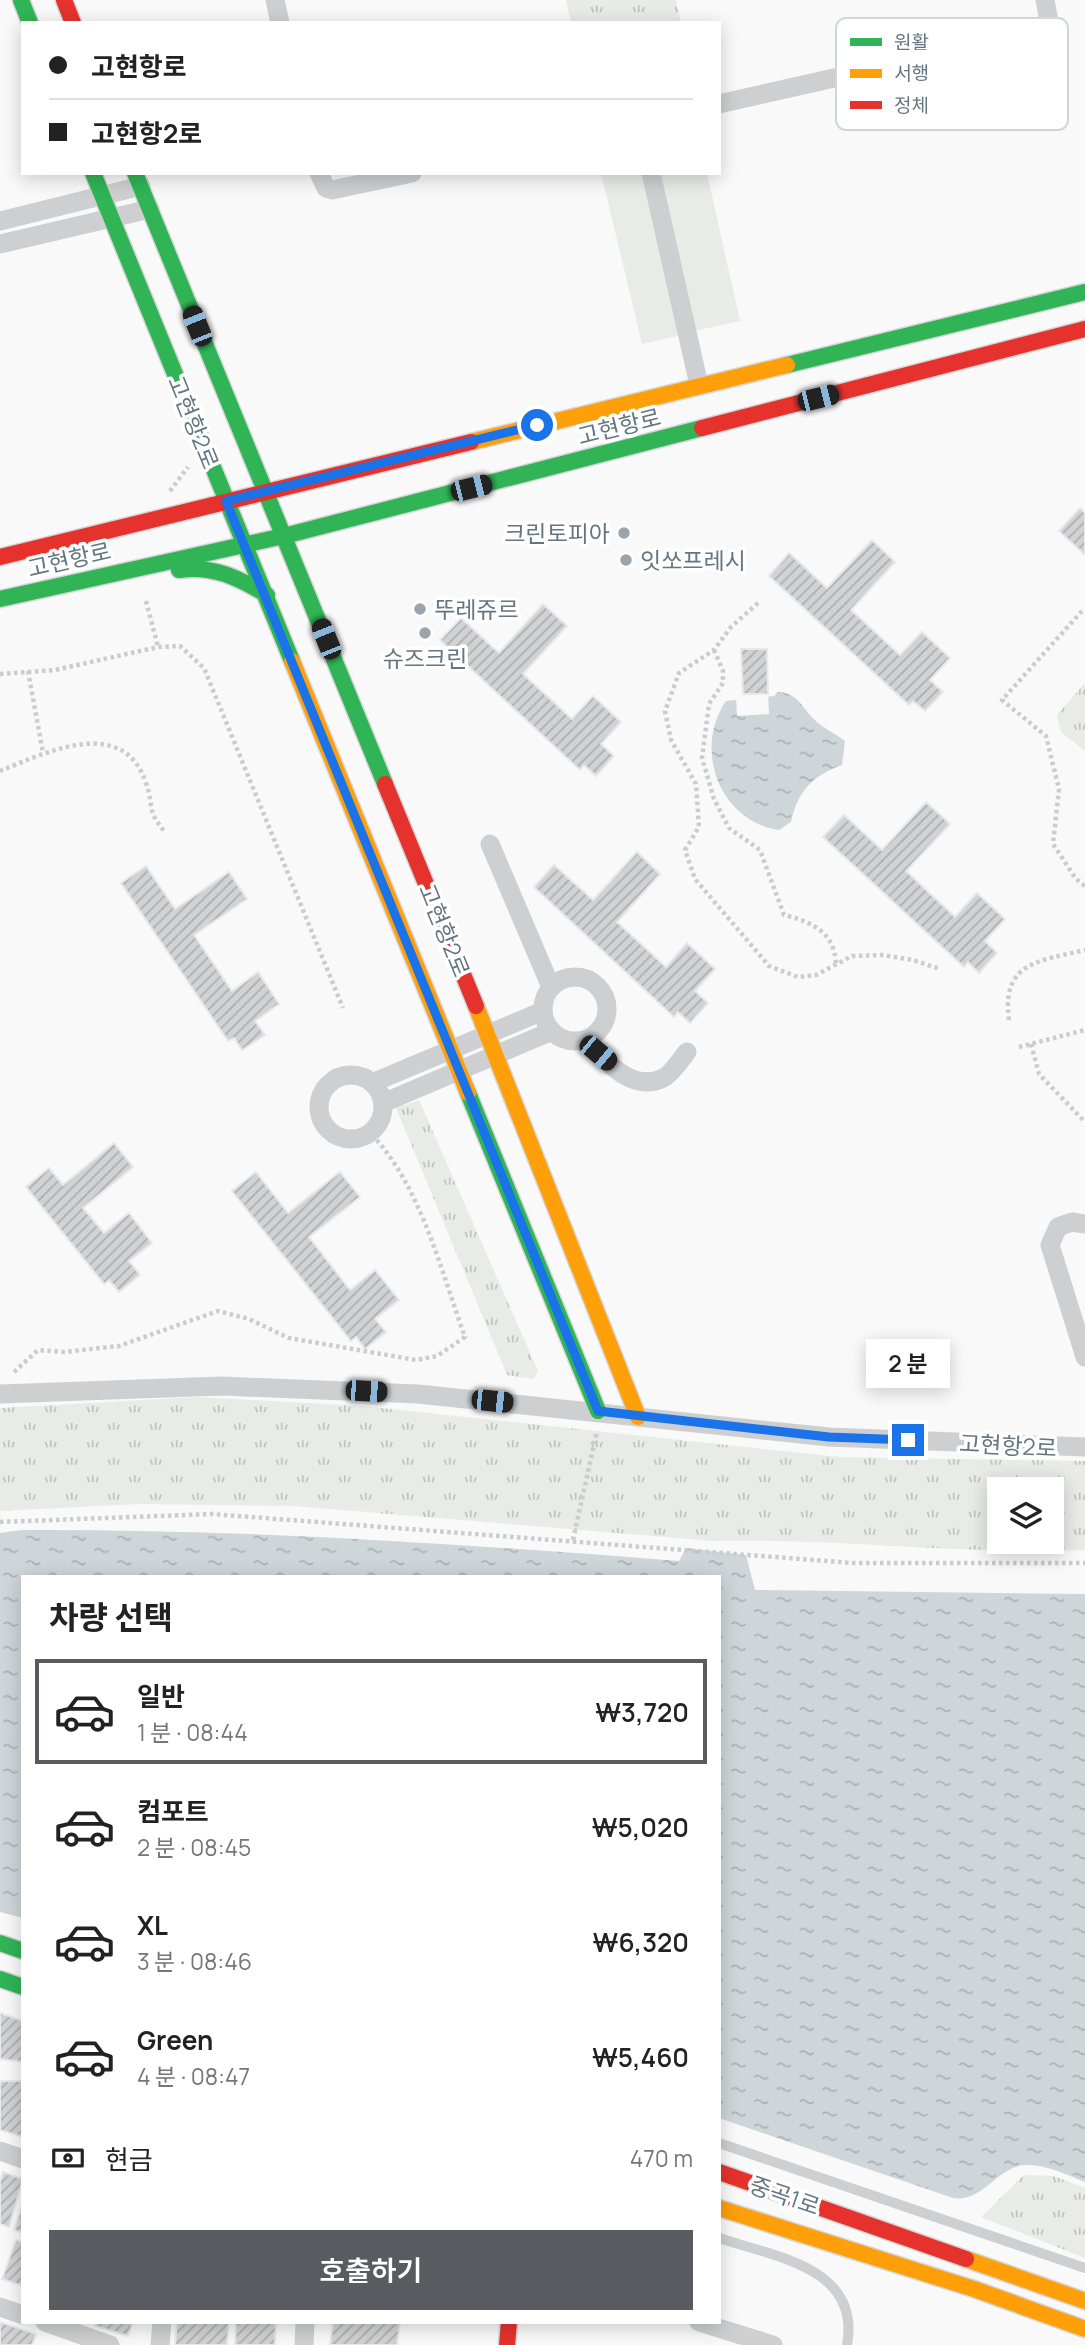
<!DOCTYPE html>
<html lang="ko">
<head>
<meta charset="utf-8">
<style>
	body { margin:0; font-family:Manrope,"Noto Sans KR",sans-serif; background:#f2f2f2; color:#222; height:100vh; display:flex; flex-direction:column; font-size:26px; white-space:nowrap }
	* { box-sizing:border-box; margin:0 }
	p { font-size:23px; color:#767676 }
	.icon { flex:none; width:38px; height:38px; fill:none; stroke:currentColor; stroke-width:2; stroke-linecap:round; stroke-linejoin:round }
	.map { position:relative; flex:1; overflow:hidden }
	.details { position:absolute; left:21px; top:1575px; width:700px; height:749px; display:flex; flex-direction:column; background:#fff; border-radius:0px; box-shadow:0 4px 18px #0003 }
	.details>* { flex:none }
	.top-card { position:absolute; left:21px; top:21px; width:700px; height:154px; border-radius:0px; box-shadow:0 4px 18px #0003; display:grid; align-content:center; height:154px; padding:0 28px; background:#fff }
	.controls { position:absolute; left:987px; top:1477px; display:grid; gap:14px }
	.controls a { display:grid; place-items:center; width:77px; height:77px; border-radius:0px; background:#fff; box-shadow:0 4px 18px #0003; font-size:35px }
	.end { position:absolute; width:32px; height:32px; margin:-16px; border:9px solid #1a73e8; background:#fff; box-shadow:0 0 0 4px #fff }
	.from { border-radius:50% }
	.bubble { position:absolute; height:49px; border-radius:0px; background:#fff; box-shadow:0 4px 18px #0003; font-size:23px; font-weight:600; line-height:49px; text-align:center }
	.car { position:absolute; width:21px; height:42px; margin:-21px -10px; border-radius:9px; box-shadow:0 0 5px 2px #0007; background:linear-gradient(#222 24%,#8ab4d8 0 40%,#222 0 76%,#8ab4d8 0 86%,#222 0) }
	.top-card b { display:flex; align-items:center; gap:24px; height:66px; font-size:26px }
	.top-card b+b { border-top:2px solid #e0e0e0 }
	.top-card i { width:18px; height:18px; background:#222 }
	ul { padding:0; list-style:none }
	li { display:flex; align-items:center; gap:21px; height:105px; margin:0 14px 10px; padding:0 14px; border:4px solid transparent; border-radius:0px }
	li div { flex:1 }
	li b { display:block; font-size:26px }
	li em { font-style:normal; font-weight:600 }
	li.active { border-color:#585c60 }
	li>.icon { width:63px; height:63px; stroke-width:1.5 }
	h2 { padding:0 28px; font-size:32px; line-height:84px }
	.pay { display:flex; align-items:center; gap:18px; height:77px; padding:0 28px; font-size:26px }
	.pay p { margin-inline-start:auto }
	.button { display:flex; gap:14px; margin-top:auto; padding:14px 28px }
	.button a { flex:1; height:80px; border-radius:0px; background:#585c60; color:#fff; font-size:28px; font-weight:600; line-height:80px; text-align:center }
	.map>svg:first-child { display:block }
	.grass { fill:#e8ebe6 }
	.park { fill:url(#park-tufts); fill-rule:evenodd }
	.water { fill:url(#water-ripples) }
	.pier { fill:#f9f9f9 }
	.building { fill:url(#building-hatch); stroke:#e8e8e8; stroke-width:2 }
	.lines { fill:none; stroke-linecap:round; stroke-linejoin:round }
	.fast-casing { stroke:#d5d6d7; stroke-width:19 }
	.slow-casing { stroke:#d5d6d7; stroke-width:19 }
	.jam-casing { stroke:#d5d6d7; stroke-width:19 }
	.path { stroke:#cbcccd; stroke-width:4.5; stroke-dasharray:3.5 3.5; stroke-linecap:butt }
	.lane { stroke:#cecfd0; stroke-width:10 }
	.street { stroke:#cecfd0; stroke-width:19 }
	.fast { stroke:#30b455; stroke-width:16 }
	.slow { stroke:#ff9f0a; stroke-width:16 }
	.jam { stroke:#e5322d; stroke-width:16 }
	.route { stroke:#1a73e8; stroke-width:9 }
	.poi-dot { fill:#99a4ac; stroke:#fff; stroke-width:2.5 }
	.labels { text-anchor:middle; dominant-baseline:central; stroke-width:7; stroke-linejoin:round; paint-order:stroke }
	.street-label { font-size:23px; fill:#657683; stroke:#fff }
	.poi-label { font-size:23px; fill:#657683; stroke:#fff; text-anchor:start }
	.key { fill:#fff; stroke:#d1d6da; stroke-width:2 }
	.key-label { font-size:19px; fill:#657683 }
</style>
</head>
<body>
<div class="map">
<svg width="1085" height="2345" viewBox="0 0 1085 2345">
	<defs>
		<pattern id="park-tufts" width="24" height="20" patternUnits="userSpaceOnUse" patternTransform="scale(1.75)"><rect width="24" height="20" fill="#e8ebe6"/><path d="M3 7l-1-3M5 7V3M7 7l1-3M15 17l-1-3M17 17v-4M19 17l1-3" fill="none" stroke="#c0c3c0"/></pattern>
		<pattern id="water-ripples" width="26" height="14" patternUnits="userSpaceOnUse" patternTransform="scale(1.75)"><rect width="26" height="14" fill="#ced6d9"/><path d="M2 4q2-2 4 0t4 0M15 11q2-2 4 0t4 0" fill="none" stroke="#abb2b5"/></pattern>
		<pattern id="building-hatch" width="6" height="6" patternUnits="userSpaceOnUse" patternTransform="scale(1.75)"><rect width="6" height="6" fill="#d0d2d3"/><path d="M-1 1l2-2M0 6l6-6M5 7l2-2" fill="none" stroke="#acafb1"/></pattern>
	</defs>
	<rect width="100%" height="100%" fill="#f9f9f9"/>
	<!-- grass -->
	<g class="grass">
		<polygon points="601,173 642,173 681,335 642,344"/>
		<polygon points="659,173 707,173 740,321 694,331"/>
	</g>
	<!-- park -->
	<g class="park">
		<polygon points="566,0 676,0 681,23 571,23"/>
		<polygon points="1085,683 1085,751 1061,732 1057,715"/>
		<polygon points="419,1100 538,1371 533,1379 507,1375 396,1108"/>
		<path d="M197 1397 362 1406 839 1457 1085 1461V1550C961 1555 838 1538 713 1541L293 1506 138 1504 0 1511V1408ZM999 1489H1052V1542H999Z"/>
		<polygon points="1024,2175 1054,2176 1085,2188 1085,2258 981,2217"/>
	</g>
	<!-- water -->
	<g class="water">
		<path d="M778 692C799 693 802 709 817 722 825 729 836 734 845 741L842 765C812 776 798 791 791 822L779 830C719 821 693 749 726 701L774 696Z"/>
		<path d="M22 1530C242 1529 460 1544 679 1561L686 1548 746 1555 755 1590 1085 1594V2182C1067 2175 1046 2164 1026 2165 997 2166 983 2203 953 2198L719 2118V1577H23V1918L0 1912V1533Z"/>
	</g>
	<!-- pier -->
	<polygon class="pier" points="768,693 769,714 737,716 736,696"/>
	<!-- building -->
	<g class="building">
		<polygon points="1080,508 1085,513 1085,555 1059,531"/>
		<polygon points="872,540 895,562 851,610 900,655 922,632 950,658 930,680 943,692 925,711 913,701 909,705 769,576 789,553 827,588"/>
		<polygon points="543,604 567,626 523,674 572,719 593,696 621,722 601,744 614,756 596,776 584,765 580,770 440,640 461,618 499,653"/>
		<polygon points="741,649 767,649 768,694 743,694"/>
		<polygon points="926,802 950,824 906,871 955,917 977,893 1005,919 985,941 997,953 979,973 968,962 964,967 823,837 844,815 882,850"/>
		<polygon points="637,852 660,874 617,922 666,967 687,943 715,969 695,991 708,1003 690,1023 678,1012 674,1017 534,887 554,865 593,900"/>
		<polygon points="146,866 175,909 229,872 247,899 194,935 232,991 258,972 279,1004 255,1021 265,1035 242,1050 234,1038 228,1041 121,883"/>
		<polygon points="114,1143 133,1167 83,1208 104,1233 129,1213 152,1243 129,1261 140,1275 119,1292 109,1280 104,1284 26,1187 49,1168 63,1185"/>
		<polygon points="256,1172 288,1213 340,1172 360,1197 309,1237 350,1290 375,1270 399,1300 375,1319 386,1332 365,1349 356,1337 351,1341 232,1191"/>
		<polygon points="0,2013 23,2021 23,2062 0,2059"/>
		<polygon points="0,2081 23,2081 23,2137 0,2130"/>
		<polygon points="3,2172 23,2179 9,2227 0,2224 0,2181"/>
		<polygon points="23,2203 23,2233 14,2230"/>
		<polygon points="16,2240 23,2242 23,2286 2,2279"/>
		<polygon points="0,2322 36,2334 32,2345 0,2345"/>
		<polygon points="96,2322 133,2322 128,2336 95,2326"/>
		<polygon points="177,2322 229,2322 227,2345 175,2345"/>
		<polygon points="236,2322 276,2322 275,2345 235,2345"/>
		<polygon points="333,2322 400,2322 397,2345 330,2345"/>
	</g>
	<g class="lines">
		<!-- fast casing -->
		<g class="fast-casing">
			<g id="fast">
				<polyline points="21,0 30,23"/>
				<polyline points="93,173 292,661"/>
				<polyline points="135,173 385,784"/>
				<polyline points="787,365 1085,292"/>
				<path d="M179 570C213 565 239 578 267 595"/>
				<polyline points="0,599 284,536 702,428"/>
				<polyline points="468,1093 598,1411"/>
				<polyline points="0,1943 23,1951"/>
				<polyline points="0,1979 23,1987"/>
			</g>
		</g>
		<!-- slow casing -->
		<g class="slow-casing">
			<g id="slow">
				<polyline points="471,442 787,365"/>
				<polyline points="292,661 468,1093"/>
				<polyline points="476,1006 638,1417"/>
				<polyline points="719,2208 974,2289 1085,2329"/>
				<polyline points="966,2259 1085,2301"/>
			</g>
		</g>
		<!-- jam casing -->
		<g class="jam-casing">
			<g id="jam">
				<polyline points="64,0 73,23"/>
				<polyline points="702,428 1085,329"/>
				<polyline points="0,557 471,442"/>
				<polyline points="385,784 476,1006"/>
				<polyline points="719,2172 966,2259"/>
				<polyline points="507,2345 509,2322"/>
			</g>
		</g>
		<!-- path -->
		<g class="path">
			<polyline points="170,491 188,467"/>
			<polyline points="146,601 158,647"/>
			<polyline points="758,603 731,627 714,650 679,673 665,711 671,740 696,784 699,827 685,850 695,879 769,966 798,977 816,975 852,956 882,955 913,960 940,969"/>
			<polyline points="1082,611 1002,700 1046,736 1059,789 1053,844 1076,879 1085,886"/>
			<path d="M714 650 723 671V683L709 704 702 758 714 799 729 828 760 850 784 915C812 922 835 932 836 965"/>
			<polyline points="28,671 43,753"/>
			<polyline points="0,674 55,670 158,647 180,646 204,668 343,1008"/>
			<path d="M0 771C45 753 123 714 146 783 155 808 145 808 165 832"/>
			<path d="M1009 1020C1001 962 1039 961 1085 950"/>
			<polyline points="1031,1044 1039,1074 1085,1122"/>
			<polyline points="1019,1047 1085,1030"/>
			<path d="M14 1372 38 1350 64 1352 119 1346 218 1311 249 1319 289 1338 416 1360 437 1356 465 1337C441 1271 420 1183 370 1133"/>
			<polyline points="0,1522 212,1514 853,1563 1085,1563"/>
			<polyline points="573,1540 597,1431"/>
		</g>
		<!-- lane -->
		<g class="lane">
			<polyline points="719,2143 1085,2268"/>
			<path d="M719 2238C775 2257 861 2267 847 2345"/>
		</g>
		<!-- street -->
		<g class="street">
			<polyline points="275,0 280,23"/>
			<polyline points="719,104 1042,31 1050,27 1045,0"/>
			<polyline points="319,173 326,188 332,190 412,173"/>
			<polyline points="651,173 699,385"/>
			<polyline points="0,221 141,186"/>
			<polyline points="0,244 150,209"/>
			<polyline points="490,844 551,987"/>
			<circle cx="575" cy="1009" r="32"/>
			<path d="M585 1040C604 1060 634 1095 665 1077 673 1072 681 1059 687 1052"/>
			<circle cx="351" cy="1107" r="32"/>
			<polyline points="372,1083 543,1011"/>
			<polyline points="383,1103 552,1031"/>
			<polyline points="1085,1224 1072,1222 1058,1227 1050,1245 1085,1357"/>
			<polyline points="0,1394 222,1386 418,1394 829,1437 1085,1447"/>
			<polyline points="0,2151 23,2159"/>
			<polyline points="0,2307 23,2315"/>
			<polyline points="45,2322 110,2345"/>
			<polyline points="699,2322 773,2345"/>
			<polyline points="160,2345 162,2322"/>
			<polyline points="304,2345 305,2322"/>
		</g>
		<!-- fast -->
		<use href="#fast" class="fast"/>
		<!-- slow -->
		<use href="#slow" class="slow"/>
		<!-- jam -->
		<use href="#jam" class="jam"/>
	</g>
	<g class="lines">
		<!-- route -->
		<polyline class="route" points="537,425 226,501 598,1411 829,1437 908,1440"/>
	</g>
	<!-- markers -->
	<g class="poi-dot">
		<circle cx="624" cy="533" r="7"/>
		<circle cx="626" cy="560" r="7"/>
		<circle cx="420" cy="609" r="7"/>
		<circle cx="425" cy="633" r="7"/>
	</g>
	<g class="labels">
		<!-- street labels -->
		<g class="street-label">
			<text transform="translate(194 422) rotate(68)">고현항2로</text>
			<text transform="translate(619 426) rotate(-14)">고현항로</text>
			<text transform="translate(69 559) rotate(-13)">고현항로</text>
			<text transform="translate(445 930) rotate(68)">고현항2로</text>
			<text transform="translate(1008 1445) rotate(3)">고현항2로</text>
			<text transform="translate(785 2195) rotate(19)">중곡1로</text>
		</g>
		<!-- poi labels -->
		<g class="poi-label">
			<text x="610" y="533" text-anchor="end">크린토피아</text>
			<text x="640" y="560">잇쏘프레시</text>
			<text x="434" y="609">뚜레쥬르</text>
			<text x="425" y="658" text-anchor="middle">슈즈크린</text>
		</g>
	</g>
	<!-- legend -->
	<rect x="836" y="18" width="232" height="112" rx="10" class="key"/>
	<rect x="850" y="38" width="32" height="8" fill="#30b455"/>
	<rect x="850" y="69" width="32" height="9" fill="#ff9f0a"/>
	<rect x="850" y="101" width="32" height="8" fill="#e5322d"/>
	<g class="key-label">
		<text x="894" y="49">원활</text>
		<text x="894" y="80">서행</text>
		<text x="894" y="112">정체</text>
	</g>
</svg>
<div class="controls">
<a><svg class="icon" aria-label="layers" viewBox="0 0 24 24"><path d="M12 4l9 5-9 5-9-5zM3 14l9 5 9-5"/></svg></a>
</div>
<i class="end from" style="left:537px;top:425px"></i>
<i class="end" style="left:908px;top:1440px"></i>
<div class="bubble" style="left:866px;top:1339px;width:84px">2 분</div>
<i class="car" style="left:197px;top:326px;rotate:338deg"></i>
<i class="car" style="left:818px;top:398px;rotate:76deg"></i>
<i class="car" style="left:471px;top:488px;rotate:76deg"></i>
<i class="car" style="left:326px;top:639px;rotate:338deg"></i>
<i class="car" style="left:598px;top:1053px;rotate:130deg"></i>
<i class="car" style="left:366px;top:1391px;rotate:93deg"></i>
<i class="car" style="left:492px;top:1401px;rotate:96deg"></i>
<div class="top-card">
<b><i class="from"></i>고현항로</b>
<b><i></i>고현항2로</b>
</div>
<section class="details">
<h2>차량 선택</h2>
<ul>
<li class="active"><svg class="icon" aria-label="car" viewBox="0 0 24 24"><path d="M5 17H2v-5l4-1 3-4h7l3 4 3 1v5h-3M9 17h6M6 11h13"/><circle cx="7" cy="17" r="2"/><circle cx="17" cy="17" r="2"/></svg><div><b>일반</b><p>1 분 · 08:44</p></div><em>₩3,720</em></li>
<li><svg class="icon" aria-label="car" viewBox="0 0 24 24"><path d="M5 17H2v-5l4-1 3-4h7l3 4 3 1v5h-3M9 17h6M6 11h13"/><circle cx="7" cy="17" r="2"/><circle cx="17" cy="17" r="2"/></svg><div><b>컴포트</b><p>2 분 · 08:45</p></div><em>₩5,020</em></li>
<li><svg class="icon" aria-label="car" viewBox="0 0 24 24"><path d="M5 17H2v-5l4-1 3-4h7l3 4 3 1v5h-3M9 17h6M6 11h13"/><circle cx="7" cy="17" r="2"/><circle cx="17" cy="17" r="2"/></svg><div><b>XL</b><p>3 분 · 08:46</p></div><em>₩6,320</em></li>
<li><svg class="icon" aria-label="car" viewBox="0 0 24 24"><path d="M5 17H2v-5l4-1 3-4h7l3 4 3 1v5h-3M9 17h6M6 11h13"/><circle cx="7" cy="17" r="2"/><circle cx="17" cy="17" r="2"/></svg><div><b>Green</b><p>4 분 · 08:47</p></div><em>₩5,460</em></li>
</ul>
<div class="pay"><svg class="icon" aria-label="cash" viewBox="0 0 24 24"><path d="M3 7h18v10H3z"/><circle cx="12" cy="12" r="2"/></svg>현금<p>470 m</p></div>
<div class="button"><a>호출하기</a></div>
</section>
</div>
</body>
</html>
